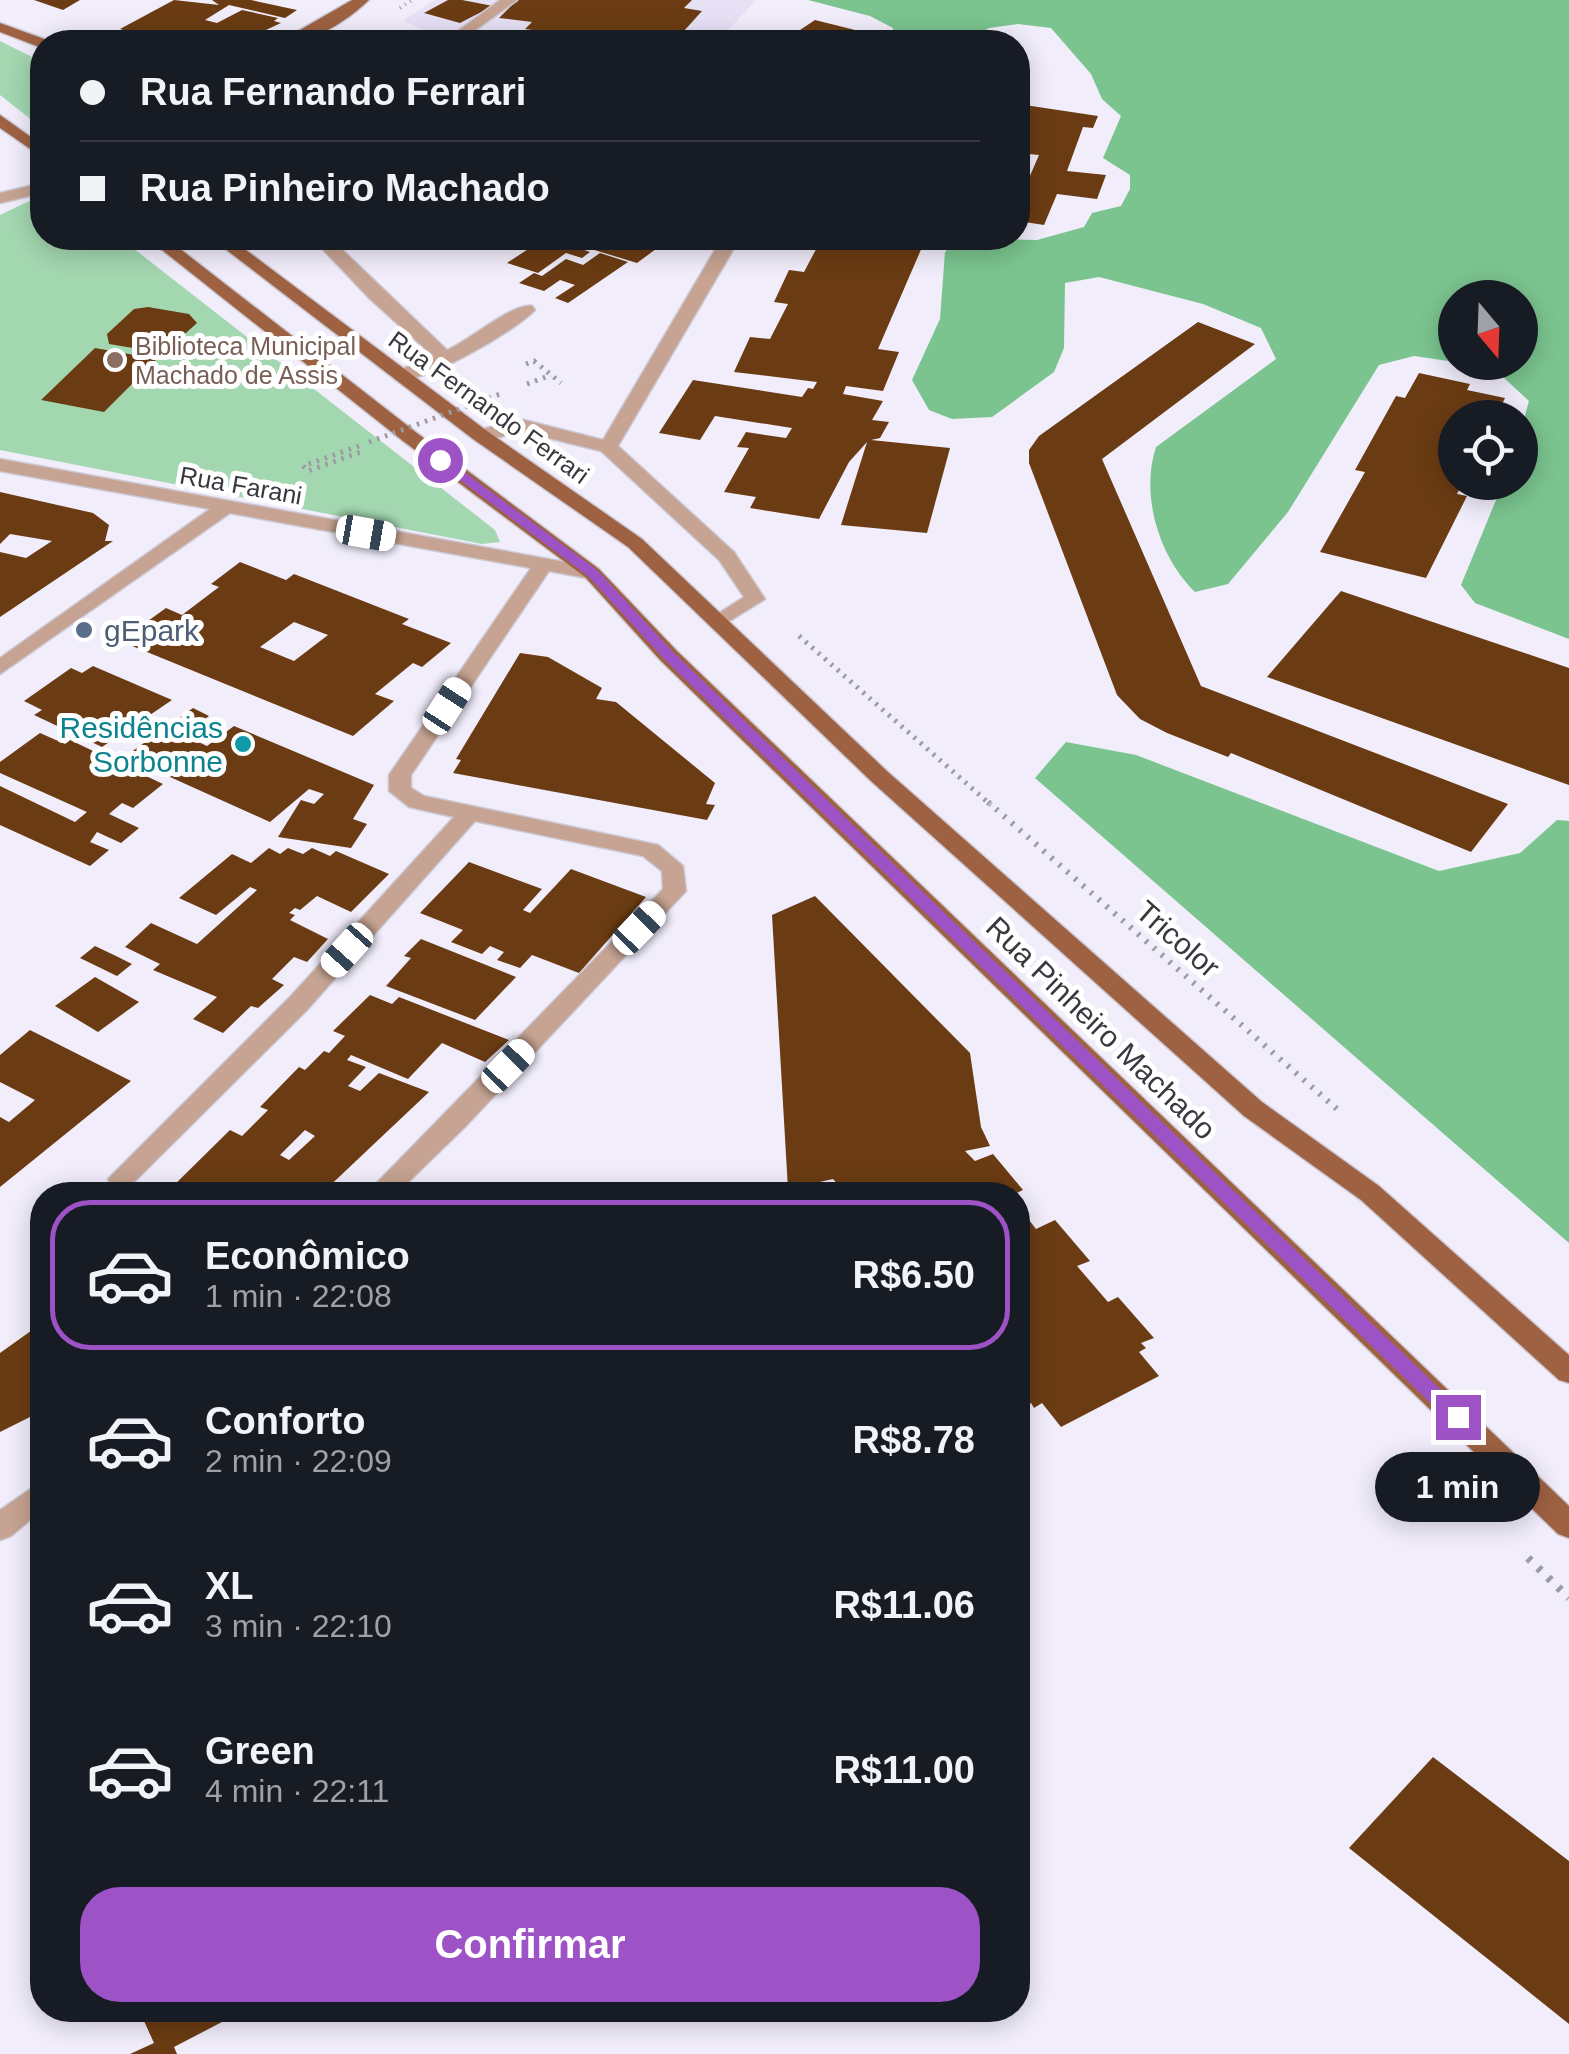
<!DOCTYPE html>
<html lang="pt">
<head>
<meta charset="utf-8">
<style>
	body { margin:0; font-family:Arial,sans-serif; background:#20242c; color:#f1f3f6; height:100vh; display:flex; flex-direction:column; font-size:38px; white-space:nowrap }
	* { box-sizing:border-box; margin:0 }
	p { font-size:32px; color:#9ea1a6 }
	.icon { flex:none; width:55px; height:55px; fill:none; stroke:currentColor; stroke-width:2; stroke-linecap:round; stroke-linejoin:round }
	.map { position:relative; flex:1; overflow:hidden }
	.sheet { position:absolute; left:30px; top:1182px; width:1000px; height:840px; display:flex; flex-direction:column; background:#171b24; border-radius:40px; box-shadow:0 5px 25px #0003 }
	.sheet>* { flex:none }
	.top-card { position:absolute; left:30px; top:30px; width:1000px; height:220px; border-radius:40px; box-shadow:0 5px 25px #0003; display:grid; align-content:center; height:220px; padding:0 50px; background:#171b24 }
	.needle { width:65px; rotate:161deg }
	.fabs { position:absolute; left:1438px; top:280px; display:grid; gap:20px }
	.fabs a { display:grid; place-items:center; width:100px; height:100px; border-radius:50%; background:#171b24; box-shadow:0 5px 25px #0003; font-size:50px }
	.end { position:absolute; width:45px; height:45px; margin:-22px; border:12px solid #9d53c5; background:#fff; box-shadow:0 0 0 5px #fff }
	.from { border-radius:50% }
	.bubble { position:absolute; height:70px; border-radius:35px; background:#171b24; box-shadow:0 5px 25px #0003; font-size:32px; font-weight:700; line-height:70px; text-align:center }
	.car { position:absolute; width:30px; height:60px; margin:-30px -15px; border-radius:12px; box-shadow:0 0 8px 2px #0007; background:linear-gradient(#fff 24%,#345 0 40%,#fff 0 76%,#345 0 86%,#fff 0) }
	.top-card b { display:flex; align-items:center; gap:35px; height:95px; font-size:38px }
	.top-card b+b { border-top:2px solid #363941 }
	.top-card i { width:25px; height:25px; background:#f1f3f6 }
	ul { padding:18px 0 0; list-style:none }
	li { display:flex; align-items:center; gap:30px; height:150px; margin:0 20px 15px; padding:0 30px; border:5px solid transparent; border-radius:40px }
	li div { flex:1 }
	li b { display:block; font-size:38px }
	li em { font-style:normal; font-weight:700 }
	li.active { border-color:#9d53c5 }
	li>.icon { width:90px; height:90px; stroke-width:1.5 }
	.cta { display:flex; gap:20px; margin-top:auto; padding:20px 50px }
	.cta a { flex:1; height:115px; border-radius:40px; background:#9d53c5; color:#fff; font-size:40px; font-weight:700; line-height:115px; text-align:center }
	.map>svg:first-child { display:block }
	.built { fill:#e7e1f6 }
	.green { fill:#a3d7b0 }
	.forest { fill:#7bc48f }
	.building { fill:#6b3c13; fill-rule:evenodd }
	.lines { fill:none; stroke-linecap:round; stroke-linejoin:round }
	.minor-casing { stroke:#ccc9d5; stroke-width:3 }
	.major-casing { stroke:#ccc9d5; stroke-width:3 }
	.path-far3 { stroke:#9d9aa4; stroke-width:4; stroke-dasharray:1 5; stroke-linecap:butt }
	.path-far2 { stroke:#9d9aa4; stroke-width:5; stroke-dasharray:2.5 6; stroke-linecap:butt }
	.path-far1 { stroke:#9d9aa4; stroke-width:6; stroke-dasharray:2.5 8; stroke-linecap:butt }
	.path { stroke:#9d9aa4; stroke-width:8; stroke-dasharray:4 10; stroke-linecap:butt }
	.minor { fill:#c6a392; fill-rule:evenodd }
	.major { fill:#9e6242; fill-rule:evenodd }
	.path-bridge { stroke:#9d9aa4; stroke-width:5; stroke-dasharray:2.5 6; stroke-linecap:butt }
	.route { fill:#9d53c5 }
	.education-dot { fill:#8d6e63; stroke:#fff; stroke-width:4 }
	.service-dot { fill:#5c6f8a; stroke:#fff; stroke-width:4 }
	.culture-dot { fill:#0f9aa8; stroke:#fff; stroke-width:4 }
	.labels { text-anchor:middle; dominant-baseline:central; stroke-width:10; stroke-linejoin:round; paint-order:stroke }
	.far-education-label { font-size:25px; fill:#785e54; stroke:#fff; text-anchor:start }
	.far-street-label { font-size:25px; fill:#3a383e; stroke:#fff }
	.service-label { font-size:30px; fill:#4e5e75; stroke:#fff; text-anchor:start }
	.culture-label { font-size:30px; fill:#0d838f; stroke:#fff; text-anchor:end }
	.street-label { font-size:30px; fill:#3a383e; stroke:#fff }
</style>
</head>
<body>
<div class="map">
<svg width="1569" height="2054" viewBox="0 0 1569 2054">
	<rect width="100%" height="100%" fill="#f1edfb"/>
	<!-- built -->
	<polygon class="built" points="435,0 756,0 717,42 451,42 403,21"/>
	<!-- green -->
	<g class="green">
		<polygon points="0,41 42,62 42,128 0,95"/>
		<polygon points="42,195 42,238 120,238 495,530 500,542 482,544 0,450 0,215"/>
	</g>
	<!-- forest -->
	<g class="forest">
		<path d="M808 0H1569V639L1475 603 1461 585 1503 483 1520 482V433L1529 401 1503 377 1460 363 1520 362V298H1455V362L1414 356 1379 365 1288 512 1228 584 1195 592C1159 557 1140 495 1156 447L1276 359 1261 328 1203 304 1099 277 1065 283 1064 348 1054 372 992 417 952 419 929 410 912 380 940 319 945 252 960 238 1037 240 1084 227 1092 213 1121 206 1130 189V175L1103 158 1121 116 1102 99 1091 74 1051 28 1018 24 989 28 962 42H893V28L870 16Z"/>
		<polygon points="1066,742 1136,755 1439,871 1520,853 1557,820 1569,821 1569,1243 1035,778"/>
	</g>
	<!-- building -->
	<g class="building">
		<polygon points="34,0 80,0 63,10"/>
		<polygon points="174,0 219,5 212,0 251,0 297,10 285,18 229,5 205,20 217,23 242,10 278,18 274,21 281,23 240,42 183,42 196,35 180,31 158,42 120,29"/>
		<polygon points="448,0 462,0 493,6 460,23 424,13"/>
		<polygon points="517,0 692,0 684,8 702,11 674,42 625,35 619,42 525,29 532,22 499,18"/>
		<polygon points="815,20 871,34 859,42 782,42"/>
		<polygon points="1018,104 1098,116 1093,128 1083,127 1067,171 1106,175 1097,199 1057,194 1044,225 1018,221 1018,177 1029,178 1039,155 1018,153"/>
		<polygon points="545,238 581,238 570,245 590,252 582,258 566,253 538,273 507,263"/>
		<polygon points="588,238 671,238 637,263 578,245"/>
		<polygon points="822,238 926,238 878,349 899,352 883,391 846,386 843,394 883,401 872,420 889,422 880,438 871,440 950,448 927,533 841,525 867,442 849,462 819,519 750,508 756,497 724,492 749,448 737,447 746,432 786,438 792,428 715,416 700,440 659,433 693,380 802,397 808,388 813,389 817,382 734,372 750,337 770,339 788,304 774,302 789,270 804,272"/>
		<polygon points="600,253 628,262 568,303 555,298 575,285 560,280 544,291 519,283 534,273 542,276 566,259 583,265"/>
		<polygon points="148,307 189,314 197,323 168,349 151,351 109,344 107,334 134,309"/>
		<polygon points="1198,322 1255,344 1102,459 1201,686 1508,804 1471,852 1231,753 1228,757 1167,733 1140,719 1117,695 1029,463 1029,450 1039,436"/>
		<polygon points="95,348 157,359 104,412 41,400"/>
		<polygon points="1419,373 1470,384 1467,390 1505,398 1495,418 1455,418 1455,482 1463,482 1457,494 1467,496 1426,578 1320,552 1365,472 1355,470 1396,396 1405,398"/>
		<polygon points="0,492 93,513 109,525 105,541 113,541 0,617 0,552 26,558 52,541 10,534 0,544"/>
		<path d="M240 562 286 580 294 574 409 619 402 624 451 643 422 667 413 663 375 694 394 701 353 736 120 641 166 608 182 615 219 587 211 584ZM294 622 328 635 294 661 260 647Z"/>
		<polygon points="1341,591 1569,668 1569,785 1267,677"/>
		<polygon points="520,653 548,657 602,688 596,699 616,702 715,783 706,804 715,805 707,820 453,773 461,760 456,759"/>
		<polygon points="93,666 172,700 147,717 167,727 193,708 209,716 184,735 207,746 234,726 374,785 353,819 367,824 351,848 278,837 301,800 314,804 324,794 309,789 270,822 170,777 188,763 169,754 155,764 130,753 144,743 122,733 102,747 34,715 42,710 24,701 71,668 82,673"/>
		<polygon points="40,733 65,744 70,740 163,784 133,808 122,803 109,814 139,828 121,843 97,832 90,842 109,850 90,866 0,825 0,786 75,822 87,812 0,773 0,762"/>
		<polygon points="269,848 280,854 288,848 303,854 312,848 330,856 336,851 389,874 351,912 317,896 300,910 295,908 289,913 295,915 290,920 328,939 307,962 294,957 272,979 284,985 258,1008 251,1006 223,1033 193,1019 217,997 153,970 160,964 125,947 151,923 197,944 257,890 250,887 216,915 179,898 232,854 251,863"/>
		<polygon points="469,862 542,889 523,910 530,913 571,869 646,897 579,973 532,955 520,968 497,960 504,952 490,946 482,954 451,942 463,930 420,913"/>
		<polygon points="815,896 970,1053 981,1127 990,1146 965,1151 975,1161 993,1154 1023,1190 1012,1195 847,1195 833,1179 788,1189 772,915"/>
		<polygon points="421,939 516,977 475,1020 386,986 411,958 404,956"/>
		<polygon points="95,946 116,956 132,964 117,976 80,958"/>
		<polygon points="95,977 139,1002 98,1032 55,1006"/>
		<path d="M370 995 392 1004 399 997 509 1040 485 1062 442 1043 408 1079 351 1055 347 1060 366 1067 348 1086 360 1091 379 1073 429 1092 320 1195H164L230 1130 242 1136 268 1110 260 1107 299 1067 305 1070 324 1051 329 1053 345 1036 333 1031ZM305 1130 315 1136 289 1160 280 1155Z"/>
		<polygon points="30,1030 131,1081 0,1187 0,1117 9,1122 35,1100 0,1082 0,1055"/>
		<polygon points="1018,1206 1036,1229 1055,1220 1090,1261 1077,1266 1108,1302 1118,1297 1154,1338 1141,1343 1146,1348 1139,1352 1159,1376 1061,1427 1042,1403 1034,1408 1031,1403 1018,1410"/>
		<polygon points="42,1323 42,1411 0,1432 0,1353"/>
		<polygon points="1433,1757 1569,1861 1569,2024 1349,1848"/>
		<polygon points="139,2010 245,2010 174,2047 177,2054 130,2054 154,2043"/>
	</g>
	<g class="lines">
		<!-- minor casing -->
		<g class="minor-casing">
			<g id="minor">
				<polygon points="500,0 517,0 459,42 443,42"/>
				<polygon points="42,183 42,193 0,203 0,193"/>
				<path d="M312 238H330L447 350C469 341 512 303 532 306L535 310C515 331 423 385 395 380V372L433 356 370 299Z"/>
				<polygon points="722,238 740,238 618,446 734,552 765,599 720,627 713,625 710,621 713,617 744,597 719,560 601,451 524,432 480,441 470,435 473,431 524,420 603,440"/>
				<polygon points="0,459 592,567 602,573 592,579 549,571 411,775 411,788 424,796 658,845 683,866 686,891 465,1127 395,1195 365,1195 663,889 662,871 643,856 475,821 307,1010 130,1186 112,1186 108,1179 289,998 454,817 409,807 389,791 389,775 531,568 230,513 0,674 0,658 210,509 0,471"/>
				<polygon points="42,1481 42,1510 11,1536 0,1540 0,1510"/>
			</g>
		</g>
		<!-- major casing -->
		<g class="major-casing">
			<g id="major">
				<path d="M352 0H369C346 22 312 44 279 42Z"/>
				<polygon points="0,23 47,40 49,42 42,42 42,48 0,32"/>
				<polygon points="0,115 42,145 42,157 0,128"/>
				<polygon points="147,238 166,238 417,433 599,569 677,651 1569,1506 1569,1538 1558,1534 661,661 585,577 403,441"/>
				<polygon points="211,238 230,238 487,431 642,539 888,772 1262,1102 1379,1186 1569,1355 1569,1383 1559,1380 1361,1200 1244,1116 872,782 628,547 473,439"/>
			</g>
		</g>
		<!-- path-far3 -->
		<polyline class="path-far3" points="400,8 412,0"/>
		<!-- path-far2 -->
		<g class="path-far2">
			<polyline points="526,364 534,361 561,383"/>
			<polyline points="527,384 551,375"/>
			<polyline points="359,446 303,466 308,471 361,452"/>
			<polyline points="799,636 991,805"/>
		</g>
		<!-- path-far1 -->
		<polyline class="path-far1" points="988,802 1338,1110"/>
		<!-- path -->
		<polyline class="path" points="1528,1558 1569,1598"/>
		<!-- minor -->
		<use href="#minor" class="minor"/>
		<!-- major -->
		<use href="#major" class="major"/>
		<!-- path-bridge -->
		<polyline class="path-bridge" points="369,442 503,393"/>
	</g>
	<!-- route -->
	<polygon class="route" points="436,457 444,457 597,570 674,653 1464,1412 1464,1423 1451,1423 664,659 588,576 436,462"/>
	<!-- markers -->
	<circle class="education-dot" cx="115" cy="360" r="10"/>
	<circle class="service-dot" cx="84" cy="630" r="10"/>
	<circle class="culture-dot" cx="243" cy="744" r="10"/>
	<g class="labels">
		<!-- far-education labels -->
		<g class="far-education-label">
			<text x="135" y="346">Biblioteca Municipal<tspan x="135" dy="29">Machado de Assis</tspan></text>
		</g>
		<!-- far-street labels -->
		<g class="far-street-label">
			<text transform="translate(489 407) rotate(36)">Rua Fernando Ferrari</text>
			<text transform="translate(241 485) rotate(10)">Rua Farani</text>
		</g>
		<!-- service labels -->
		<g class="service-label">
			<text x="104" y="630">gEpark</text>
		</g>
		<!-- culture labels -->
		<g class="culture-label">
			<text x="223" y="727">Residências<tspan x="223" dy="34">Sorbonne</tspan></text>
		</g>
		<!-- street labels -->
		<g class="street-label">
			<text transform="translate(1178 939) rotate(41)">Tricolor</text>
			<text transform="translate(1101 1028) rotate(44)">Rua Pinheiro Machado</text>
		</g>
	</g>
</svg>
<div class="fabs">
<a><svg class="needle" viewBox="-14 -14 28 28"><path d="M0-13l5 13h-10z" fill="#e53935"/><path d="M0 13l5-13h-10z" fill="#9ea1a6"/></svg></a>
<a><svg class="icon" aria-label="locate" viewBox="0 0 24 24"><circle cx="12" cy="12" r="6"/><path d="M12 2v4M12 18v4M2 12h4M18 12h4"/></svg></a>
</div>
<i class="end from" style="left:440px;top:460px"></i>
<i class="end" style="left:1458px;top:1417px"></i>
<div class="bubble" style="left:1375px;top:1452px;width:165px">1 min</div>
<i class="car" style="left:366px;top:533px;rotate:100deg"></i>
<i class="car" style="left:447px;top:706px;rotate:33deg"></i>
<i class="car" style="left:639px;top:928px;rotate:44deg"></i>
<i class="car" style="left:347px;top:950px;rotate:222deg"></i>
<i class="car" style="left:508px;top:1066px;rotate:44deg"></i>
<div class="top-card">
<b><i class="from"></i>Rua Fernando Ferrari</b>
<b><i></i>Rua Pinheiro Machado</b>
</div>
<section class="sheet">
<ul>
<li class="active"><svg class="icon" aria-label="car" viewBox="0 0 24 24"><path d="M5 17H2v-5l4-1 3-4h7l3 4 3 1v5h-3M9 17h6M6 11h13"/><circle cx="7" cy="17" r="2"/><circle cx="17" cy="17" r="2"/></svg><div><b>Econômico</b><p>1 min · 22:08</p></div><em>R$6.50</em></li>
<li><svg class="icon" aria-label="car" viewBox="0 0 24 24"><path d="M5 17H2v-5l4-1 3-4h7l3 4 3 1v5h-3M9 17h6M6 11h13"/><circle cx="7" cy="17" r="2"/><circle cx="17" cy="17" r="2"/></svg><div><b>Conforto</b><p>2 min · 22:09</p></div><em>R$8.78</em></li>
<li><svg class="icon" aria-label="car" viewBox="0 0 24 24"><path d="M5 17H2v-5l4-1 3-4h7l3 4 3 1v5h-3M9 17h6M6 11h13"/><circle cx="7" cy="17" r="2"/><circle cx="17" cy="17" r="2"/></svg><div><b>XL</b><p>3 min · 22:10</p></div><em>R$11.06</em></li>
<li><svg class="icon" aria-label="car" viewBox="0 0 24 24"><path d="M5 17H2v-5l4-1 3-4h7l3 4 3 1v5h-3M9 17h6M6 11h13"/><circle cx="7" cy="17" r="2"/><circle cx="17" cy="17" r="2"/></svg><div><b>Green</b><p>4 min · 22:11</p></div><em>R$11.00</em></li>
</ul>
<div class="cta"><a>Confirmar</a></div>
</section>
</div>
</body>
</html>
